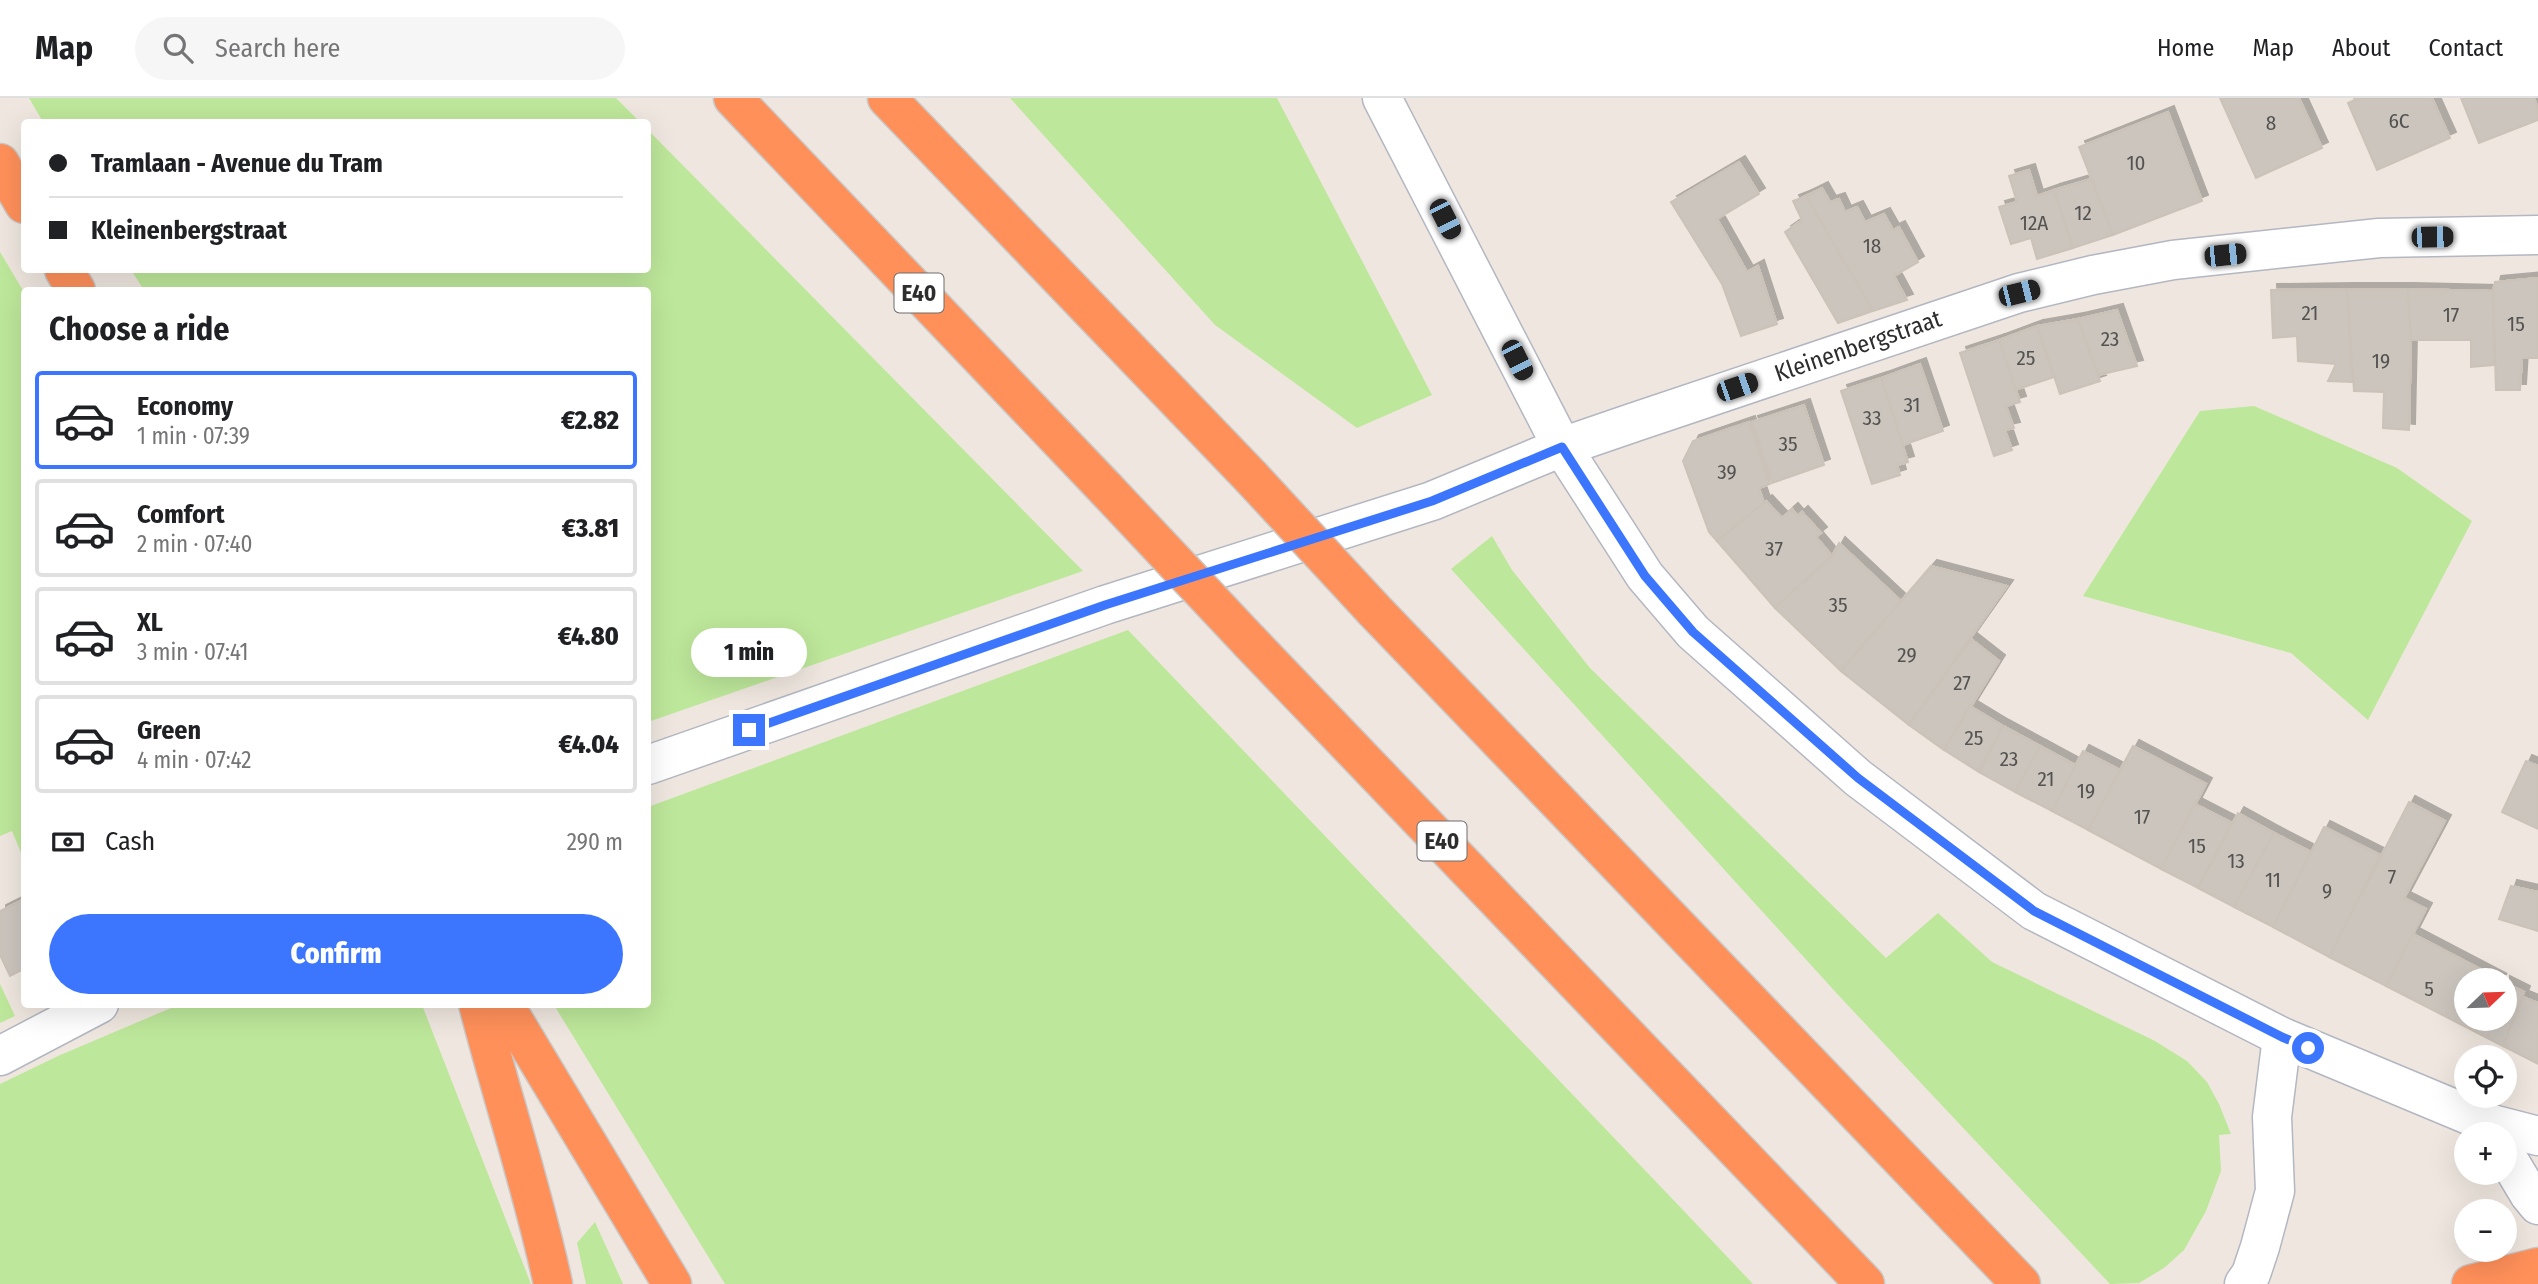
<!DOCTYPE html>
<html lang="en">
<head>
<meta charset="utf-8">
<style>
	body { margin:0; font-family:"Fira Sans Condensed",sans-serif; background:#f6f6f6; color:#202124; height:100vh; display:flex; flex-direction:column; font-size:26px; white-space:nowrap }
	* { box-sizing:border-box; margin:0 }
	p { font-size:23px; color:#757577 }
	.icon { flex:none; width:38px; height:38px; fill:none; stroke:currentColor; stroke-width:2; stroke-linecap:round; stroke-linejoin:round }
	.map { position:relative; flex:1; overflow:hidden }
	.drawer { position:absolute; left:21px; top:189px; width:630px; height:721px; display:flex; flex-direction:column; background:#fff; border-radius:7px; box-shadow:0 7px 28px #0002 }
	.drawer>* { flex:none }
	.guide { position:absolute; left:21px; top:21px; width:630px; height:154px; border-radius:7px; box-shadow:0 7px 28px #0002; display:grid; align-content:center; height:154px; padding:0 28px; background:#fff }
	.needle { width:46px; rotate:67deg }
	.controls { position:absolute; left:2454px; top:870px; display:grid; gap:14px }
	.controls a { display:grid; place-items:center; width:63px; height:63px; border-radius:50%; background:#fff; box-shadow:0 7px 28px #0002; font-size:35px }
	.end { position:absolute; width:32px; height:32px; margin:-16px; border:9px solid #3c76ff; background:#fff; box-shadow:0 0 0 4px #fff }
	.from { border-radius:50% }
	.bubble { position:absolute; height:49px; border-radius:24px; background:#fff; box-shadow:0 7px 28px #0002; font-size:23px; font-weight:800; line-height:49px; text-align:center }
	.car { position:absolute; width:21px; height:42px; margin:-21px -10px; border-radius:9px; box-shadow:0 0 5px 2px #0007; background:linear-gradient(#222 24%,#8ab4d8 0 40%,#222 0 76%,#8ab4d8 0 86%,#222 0) }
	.guide b { display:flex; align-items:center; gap:24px; height:66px; font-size:26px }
	.guide b+b { border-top:2px solid #e0e0e0 }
	.guide i { width:18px; height:18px; background:#202124 }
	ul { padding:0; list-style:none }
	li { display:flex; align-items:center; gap:21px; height:98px; margin:0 14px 10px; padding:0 14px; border:4px solid #e0e0e0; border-radius:7px }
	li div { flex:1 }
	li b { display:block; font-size:26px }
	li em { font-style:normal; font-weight:800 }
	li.on { border-color:#3c76ff }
	li>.icon { width:63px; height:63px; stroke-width:1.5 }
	h2 { padding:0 28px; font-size:32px; line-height:84px }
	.pay { display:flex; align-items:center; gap:18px; height:77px; padding:0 28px; font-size:26px }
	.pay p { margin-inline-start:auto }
	.cta { display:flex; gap:14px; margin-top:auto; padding:14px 28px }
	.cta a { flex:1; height:80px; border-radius:42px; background:#3c76ff; color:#fff; font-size:28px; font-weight:800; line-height:80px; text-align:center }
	header { display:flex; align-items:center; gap:42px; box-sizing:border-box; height:98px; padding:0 35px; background:#fff; border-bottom:2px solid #e0e0e0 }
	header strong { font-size:33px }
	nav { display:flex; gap:38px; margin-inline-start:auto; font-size:24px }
	.search { width:490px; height:63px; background:#f6f6f6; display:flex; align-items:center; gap:18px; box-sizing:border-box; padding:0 24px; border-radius:38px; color:#757577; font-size:26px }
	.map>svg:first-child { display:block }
	.green { fill:#bde79a }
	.building { fill:#cbc5be; stroke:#cbc2b8; stroke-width:2; filter:url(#shadow) }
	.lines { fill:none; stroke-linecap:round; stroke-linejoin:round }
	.street-casing { stroke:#b3b7c1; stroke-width:41 }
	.secondary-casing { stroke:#b3b7c1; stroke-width:41 }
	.highway-casing { stroke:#c8c8c8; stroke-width:41 }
	.street { stroke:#fff; stroke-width:38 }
	.secondary { stroke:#fff; stroke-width:38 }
	.highway { stroke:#ff905a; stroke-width:38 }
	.highway-bridge-casing { stroke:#c8c8c8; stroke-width:41; stroke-linecap:butt }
	.highway-bridge { stroke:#ff905a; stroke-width:38 }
	.route { stroke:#3c76ff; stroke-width:9 }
	.labels { text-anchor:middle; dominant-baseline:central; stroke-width:7; stroke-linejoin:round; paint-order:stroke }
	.number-label { font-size:21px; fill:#545351 }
	.shield { fill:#fff; stroke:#6c6c6c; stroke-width:2 }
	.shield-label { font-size:23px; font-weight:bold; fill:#2d2d2d }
	.street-label { font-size:24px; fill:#2d2d2d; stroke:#fff }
</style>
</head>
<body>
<header>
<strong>Map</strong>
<div class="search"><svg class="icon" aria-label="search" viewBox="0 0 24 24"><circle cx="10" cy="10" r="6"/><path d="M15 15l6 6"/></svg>Search here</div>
<nav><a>Home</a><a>Map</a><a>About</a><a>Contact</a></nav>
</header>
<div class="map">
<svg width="2538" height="1186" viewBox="0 0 2538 1186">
	<defs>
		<filter id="shadow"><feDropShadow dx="6" dy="-6" stdDeviation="0" flood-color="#0004"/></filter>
	</defs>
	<rect width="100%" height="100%" fill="#efe7df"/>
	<!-- green -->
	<g class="green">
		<polygon points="29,0 616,0 640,24 43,24"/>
		<polygon points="1010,0 1277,0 1432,297 1357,330 1215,227"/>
		<polygon points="648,32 1083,473 648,624 648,192 144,192 131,172 648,172"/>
		<polygon points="0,154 24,194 24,762 12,733 0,738"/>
		<polygon points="2254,308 2397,370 2472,423 2368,622 2291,555 2083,498 2200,313"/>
		<polygon points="1492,438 1512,472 1590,570 1886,860 1938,815 1992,864 2155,943 2187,963 2207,984 2219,1006 2231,1036 2219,1037 2221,1073 2206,1113 2184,1152 2164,1170 2139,1185 2110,1186 1841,900 1451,471"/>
		<polygon points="1128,532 1682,1111 1753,1186 725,1186 554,907 648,906 648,709"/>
		<polygon points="0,886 15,918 0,925"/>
		<polygon points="178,907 422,907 531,1186 0,1186 0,986 58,958"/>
		<polygon points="595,1124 623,1186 586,1186 577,1145"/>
	</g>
	<!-- building -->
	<g class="building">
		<polygon points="2220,0 2299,0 2322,50 2256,80"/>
		<polygon points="2359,0 2432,0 2450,40 2377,72 2348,5"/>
		<polygon points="2461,0 2534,0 2538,11 2538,22 2479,45"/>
		<polygon points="2168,14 2202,103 2113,137 2079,49"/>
		<polygon points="1739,64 1759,96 1717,121 1747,174 1758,168 1777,226 1741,238 1722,186 1671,104"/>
		<polygon points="2029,72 2037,98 2054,92 2073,150 2037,161 2031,140 2011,146 1999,109 2017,104 2009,78"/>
		<polygon points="2091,81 2113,137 2073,150 2054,92"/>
		<polygon points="1822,90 1830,104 1839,101 1845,114 1857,109 1865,124 1884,116 1893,132 1899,129 1918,164 1894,178 1907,202 1873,213 1806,98"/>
		<polygon points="1806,98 1873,213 1838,225 1785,134 1802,122 1793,103"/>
		<polygon points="2538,180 2538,260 2522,260 2520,292 2496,292 2493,193 2495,184"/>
		<polygon points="2347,191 2408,191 2411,242 2409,332 2383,330 2384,294 2354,293"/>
		<polygon points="2347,191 2352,284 2328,283 2336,266 2298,263 2297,238 2273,240 2271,192"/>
		<polygon points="2408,191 2493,193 2494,267 2471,269 2471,242 2411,242"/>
		<polygon points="2117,212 2137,268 2098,277 2078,221"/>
		<polygon points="2078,221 2100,283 2060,296 2037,228"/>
		<polygon points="2037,228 2054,279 2015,292 1999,242"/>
		<polygon points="1999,242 2020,304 2006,308 2014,330 2005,332 2012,352 1994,358 1960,255"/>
		<polygon points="1920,266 1943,333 1903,347 1881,280"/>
		<polygon points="1881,280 1908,364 1897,367 1900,377 1872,386 1841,293"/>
		<polygon points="1804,307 1824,367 1772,385 1752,324"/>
		<polygon points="1749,324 1770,386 1759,390 1764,405 1717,443 1709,434 1683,363 1693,343"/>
		<polygon points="1766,403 1782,420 1792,411 1798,418 1802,414 1821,435 1816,439 1832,458 1775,510 1717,443"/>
		<polygon points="1839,445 1901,503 1841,573 1775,510 1832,458"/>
		<polygon points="1931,468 2007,488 1909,627 1841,573"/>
		<polygon points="1971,541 1999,563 1944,652 1909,627"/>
		<polygon points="1970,608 2003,628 1979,674 1944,652"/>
		<polygon points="2003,628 2040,648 2015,694 1979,674"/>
		<polygon points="2040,648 2077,668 2052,713 2015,694"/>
		<polygon points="2133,648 2206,686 2161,771 2088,732"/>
		<polygon points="2083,653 2120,672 2088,732 2052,713"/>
		<polygon points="2526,663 2538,668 2538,731 2502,714"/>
		<polygon points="2409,704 2445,723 2404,800 2426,811 2386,888 2329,859"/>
		<polygon points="2195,706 2232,725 2198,790 2161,771"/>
		<polygon points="2238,715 2274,735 2234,809 2198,790"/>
		<polygon points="2324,729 2380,757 2329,859 2273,829"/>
		<polygon points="2274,735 2311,754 2273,829 2234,809"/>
		<polygon points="2511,788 2538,794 2538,833 2499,821"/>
		<polygon points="24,801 24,871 10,878 0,857 0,813"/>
		<polygon points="2413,836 2501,882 2466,882 2466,920 2504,920 2504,884 2524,894 2503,948 2386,888"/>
		<polygon points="2523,899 2538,905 2538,966 2503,948"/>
	</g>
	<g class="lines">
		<!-- street casing -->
		<g class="street-casing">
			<g id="street">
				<polyline points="648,667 1105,507 1432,403 1562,349 1635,324 2019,195 2093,177 2173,162 2379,140 2538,137"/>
				<polyline points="0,958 99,906"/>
			</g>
		</g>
		<!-- secondary casing -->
		<g class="secondary-casing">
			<g id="secondary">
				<polyline points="1382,0 1562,349 1645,478 1693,534 1858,680 2034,813 2282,939 2488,1025 2538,1038"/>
				<polyline points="2504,1054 2529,1096 2538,1107"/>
				<polyline points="2244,1186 2251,1176 2260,1149 2275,1093 2272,1019 2282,939"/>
			</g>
		</g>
		<!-- highway casing -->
		<g class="highway-casing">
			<g id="highway">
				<polyline points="733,0 1106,391"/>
				<polyline points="887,0 1251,379"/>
				<polyline points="0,65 24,106"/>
				<polyline points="64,172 76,192"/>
				<polyline points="1373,511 2021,1186"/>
				<polyline points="1249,543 1865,1186"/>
				<path d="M478 906C502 1000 533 1092 553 1186"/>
				<polyline points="504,906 672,1186"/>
				<polyline points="2471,1186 2538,1169"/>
			</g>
		</g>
		<!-- street -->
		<use href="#street" class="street"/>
		<!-- secondary -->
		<use href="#secondary" class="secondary"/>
		<!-- highway -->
		<use href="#highway" class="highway"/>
		<!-- highway-bridge casing -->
		<g class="highway-bridge-casing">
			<g id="highway-bridge">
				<polyline points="1251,379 1373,511"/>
				<polyline points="1106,391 1249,543"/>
			</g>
		</g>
		<!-- highway-bridge -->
		<use href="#highway-bridge" class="highway-bridge"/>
	</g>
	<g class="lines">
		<!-- route -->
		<polyline class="route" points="749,632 1105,507 1432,403 1562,349 1645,478 1693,534 1858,680 2034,813 2282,939 2308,950"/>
	</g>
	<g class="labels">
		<!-- number labels -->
		<g class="number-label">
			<text x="2399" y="23">6C</text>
			<text x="2271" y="25">8</text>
			<text x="2136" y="65">10</text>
			<text x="2083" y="115">12</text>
			<text x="2034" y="125">12A</text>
			<text x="1872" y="148">18</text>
			<text x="2310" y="215">21</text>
			<text x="2451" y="217">17</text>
			<text x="2516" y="226">15</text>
			<text x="2110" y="241">23</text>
			<text x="2026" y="260">25</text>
			<text x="2381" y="263">19</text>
			<text x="1912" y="307">31</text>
			<text x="1872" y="320">33</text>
			<text x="1788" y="346">35</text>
			<text x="1727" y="374">39</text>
			<text x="1774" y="451">37</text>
			<text x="1838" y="507">35</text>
			<text x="1907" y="557">29</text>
			<text x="1962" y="585">27</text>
			<text x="1974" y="640">25</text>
			<text x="2009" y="661">23</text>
			<text x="2046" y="681">21</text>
			<text x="2086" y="693">19</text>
			<text x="2142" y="719">17</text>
			<text x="2197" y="748">15</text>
			<text x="2236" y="763">13</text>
			<text x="2392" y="779">7</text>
			<text x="2273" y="782">11</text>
			<text x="2327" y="793">9</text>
			<text x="2429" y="891">5</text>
		</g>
		<!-- shield labels -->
		<g class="shield">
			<rect x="894.5" y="175.5" width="49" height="39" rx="5"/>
			<rect x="1417.5" y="723.5" width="49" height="39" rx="5"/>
		</g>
		<g class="shield-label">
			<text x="919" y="195">E40</text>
			<text x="1442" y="743">E40</text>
		</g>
		<!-- street labels -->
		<g class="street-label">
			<text transform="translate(1858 248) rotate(-19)">Kleinenbergstraat</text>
		</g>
	</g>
</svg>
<div class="controls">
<a><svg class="needle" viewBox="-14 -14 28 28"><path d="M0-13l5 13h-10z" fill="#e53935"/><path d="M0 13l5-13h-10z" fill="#757577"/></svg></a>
<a><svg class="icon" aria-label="locate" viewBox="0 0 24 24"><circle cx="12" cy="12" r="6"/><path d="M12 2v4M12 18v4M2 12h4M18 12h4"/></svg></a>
<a>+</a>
<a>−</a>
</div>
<i class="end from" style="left:2308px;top:950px"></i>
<i class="end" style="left:749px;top:632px"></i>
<div class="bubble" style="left:691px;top:530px;width:116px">1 min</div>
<i class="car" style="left:1445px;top:121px;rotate:153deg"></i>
<i class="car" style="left:2432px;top:139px;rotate:89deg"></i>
<i class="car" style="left:2225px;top:157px;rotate:84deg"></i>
<i class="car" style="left:2019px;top:195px;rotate:76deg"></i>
<i class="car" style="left:1517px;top:262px;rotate:153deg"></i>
<i class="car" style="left:1737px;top:289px;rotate:71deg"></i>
<div class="guide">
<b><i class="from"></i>Tramlaan - Avenue du Tram</b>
<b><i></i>Kleinenbergstraat</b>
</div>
<section class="drawer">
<h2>Choose a ride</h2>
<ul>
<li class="on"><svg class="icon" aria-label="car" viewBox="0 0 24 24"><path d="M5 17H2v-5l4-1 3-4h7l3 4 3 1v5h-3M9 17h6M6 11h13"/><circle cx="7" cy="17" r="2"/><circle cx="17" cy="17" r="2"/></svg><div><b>Economy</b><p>1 min · 07:39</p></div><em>€2.82</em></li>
<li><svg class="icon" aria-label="car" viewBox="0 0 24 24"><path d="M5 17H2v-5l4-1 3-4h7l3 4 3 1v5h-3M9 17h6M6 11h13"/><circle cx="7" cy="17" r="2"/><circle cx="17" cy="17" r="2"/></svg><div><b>Comfort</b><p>2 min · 07:40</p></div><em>€3.81</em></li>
<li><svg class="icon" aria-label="car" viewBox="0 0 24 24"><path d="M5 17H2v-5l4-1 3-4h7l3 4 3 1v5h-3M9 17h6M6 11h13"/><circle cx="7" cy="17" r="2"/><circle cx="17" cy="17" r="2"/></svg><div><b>XL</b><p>3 min · 07:41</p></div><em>€4.80</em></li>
<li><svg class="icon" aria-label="car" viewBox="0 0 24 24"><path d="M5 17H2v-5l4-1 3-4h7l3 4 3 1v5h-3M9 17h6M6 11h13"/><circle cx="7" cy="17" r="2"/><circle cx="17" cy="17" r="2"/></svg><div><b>Green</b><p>4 min · 07:42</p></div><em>€4.04</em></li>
</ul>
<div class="pay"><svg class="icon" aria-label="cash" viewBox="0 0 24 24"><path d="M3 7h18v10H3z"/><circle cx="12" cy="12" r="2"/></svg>Cash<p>290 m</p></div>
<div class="cta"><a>Confirm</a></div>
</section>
</div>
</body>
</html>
